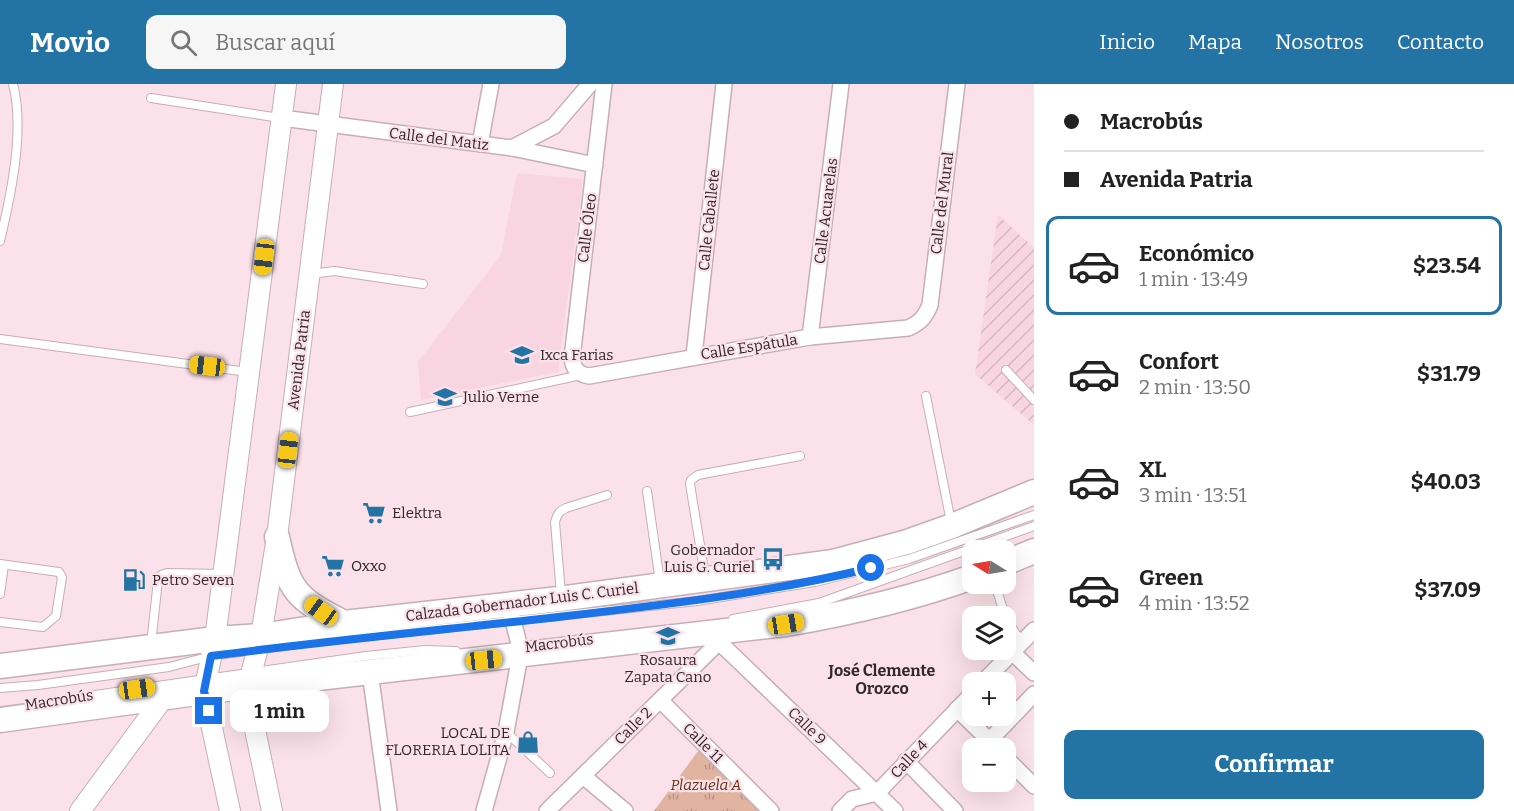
<!DOCTYPE html>
<html lang="es">
<head>
<meta charset="utf-8">
<style>
	body { margin:0; font-family:Bitter,serif; background:#f6f6f6; color:#222; height:100vh; display:flex; flex-direction:column; font-size:22px; white-space:nowrap }
	* { box-sizing:border-box; margin:0 }
	p { font-size:20px; color:#767676 }
	.icon { flex:none; width:33px; height:33px; fill:none; stroke:currentColor; stroke-width:2; stroke-linecap:round; stroke-linejoin:round }
	.map { position:relative; flex:1; overflow:hidden }
	.sheet { display:flex; flex-direction:column; background:#fff; width:480px }
	.sheet>* { flex:none }
	.hud { display:grid; align-content:center; height:132px; padding:0 30px; background:#fff }
	.needle { width:39px; rotate:281deg }
	.tools { position:absolute; left:962px; top:456px; display:grid; gap:12px }
	.tools a { display:grid; place-items:center; width:54px; height:54px; border-radius:12px; background:#fff; box-shadow:0 6px 24px #0002; font-size:30px }
	.end { position:absolute; width:27px; height:27px; margin:-14px; border:8px solid #1a73e8; background:#fff; box-shadow:0 0 0 3px #fff }
	.from { border-radius:50% }
	.bubble { position:absolute; height:42px; border-radius:12px; background:#fff; box-shadow:0 6px 24px #0002; font-size:20px; font-weight:700; line-height:42px; text-align:center }
	.car { position:absolute; width:18px; height:36px; margin:-18px -9px; border-radius:8px; box-shadow:0 0 4px 2px #0007; background:linear-gradient(#f5c518 24%,#345 0 40%,#f5c518 0 76%,#345 0 86%,#f5c518 0) }
	.hud b { display:flex; align-items:center; gap:21px; height:57px; font-size:22px }
	.hud b+b { border-top:2px solid #e0e0e0 }
	.hud i { width:15px; height:15px; background:#222 }
	ul { padding:0; list-style:none }
	li { display:flex; align-items:center; gap:18px; height:99px; margin:0 12px 9px; padding:0 18px; border:3px solid transparent; border-radius:12px }
	li div { flex:1 }
	li b { display:block; font-size:22px }
	li em { font-style:normal; font-weight:700 }
	li.current { border-color:#2473a5 }
	li>.icon { width:54px; height:54px; stroke-width:1.5 }
	.cta { display:flex; gap:12px; margin-top:auto; padding:12px 30px }
	.cta a { flex:1; height:69px; border-radius:12px; background:#2473a5; color:#fff; font-size:24px; font-weight:700; line-height:69px; text-align:center }
	header { display:flex; align-items:center; gap:36px; box-sizing:border-box; height:84px; padding:0 30px; background:#2473a5; color:#fff }
	header strong { font-size:28px }
	nav { display:flex; gap:33px; margin-inline-start:auto; font-size:21px }
	.search { width:420px; height:54px; background:#f6f6f6; display:flex; align-items:center; gap:15px; box-sizing:border-box; padding:0 21px; border-radius:12px; color:#767676; font-size:22px }
	main { display:flex; flex:1; min-height:0 }
	.map>svg:first-child { display:block }
	.built { fill:#f8d5e0 }
	.industrial { fill:url(#industrial-furrows) }
	.grass { fill:url(#grass-tufts) }
	.lines { fill:none; stroke-linecap:round; stroke-linejoin:round }
	.service-casing { stroke:#c7aeb6; stroke-width:10 }
	.minor-casing { stroke:#c7aeb6; stroke-width:18 }
	.tertiary-casing { stroke:#c7aeb6; stroke-width:22 }
	.primary-casing { stroke:#c7aeb6; stroke-width:27 }
	.service { stroke:#fff; stroke-width:8 }
	.minor { stroke:#fff; stroke-width:15 }
	.tertiary { stroke:#fff; stroke-width:20 }
	.primary { stroke:#fff; stroke-width:24 }
	.route { stroke:#1a73e8; stroke-width:8 }
	.labels { text-anchor:middle; dominant-baseline:central; stroke-width:4.5; stroke-linejoin:round; paint-order:stroke }
	.street-label { font-size:15px; fill:#32282b; stroke:#fbe1e9 }
	.poi-label { font-size:15px; fill:#32282b; stroke:#fbe1e9; text-anchor:start }
	.park-label { font-size:15px; font-style:italic; fill:#6b2f0f; stroke:#fbe1e9 }
	.neighbourhood-label { font-size:16px; font-weight:bold; fill:#32282b; stroke:#fbe1e9 }
</style>
</head>
<body>
<header>
<strong>Movio</strong>
<div class="search"><svg class="icon" aria-label="search" viewBox="0 0 24 24"><circle cx="10" cy="10" r="6"/><path d="M15 15l6 6"/></svg>Buscar aquí</div>
<nav><a>Inicio</a><a>Mapa</a><a>Nosotros</a><a>Contacto</a></nav>
</header>
<main>
<div class="map">
<svg width="1034" height="727" viewBox="0 0 1034 727">
	<defs>
		<pattern id="industrial-furrows" width="10" height="10" patternUnits="userSpaceOnUse" patternTransform="scale(1.5)"><rect width="10" height="10" fill="#f8d5e0"/><path d="M-1 1l2-2M0 10L10 0M9 11l2-2" fill="none" stroke="#d5b7c0"/></pattern>
		<pattern id="grass-tufts" width="24" height="20" patternUnits="userSpaceOnUse" patternTransform="scale(1.5)"><rect width="24" height="20" fill="#e1b4a1"/><path d="M3 7l-1-3M5 7V3M7 7l1-3M15 17l-1-3M17 17v-4M19 17l1-3" fill="none" stroke="#b79283"/></pattern>
	</defs>
	<rect width="100%" height="100%" fill="#fbe1e9"/>
	<!-- built -->
	<polygon class="built" points="517,89 583,95 558,288 421,316 418,278 501,171"/>
	<!-- industrial -->
	<polygon class="industrial" points="998,131 1034,164 1034,341 975,290"/>
	<!-- grass -->
	<polygon class="grass" points="704,659 764,727 654,727"/>
	<g class="lines">
		<!-- service casing -->
		<g class="service-casing">
			<g id="service">
				<polyline points="151,14 280,34"/>
				<path d="M0 157C11 111 25 46 13 0"/>
				<polyline points="311,190 334,187 423,200"/>
				<polyline points="0,255 248,288"/>
				<polyline points="1006,286 1034,316"/>
				<polyline points="926,312 951,438"/>
				<polyline points="410,328 581,291"/>
				<polyline points="647,407 660,498"/>
				<polyline points="0,480 59,488 62,493 56,532 43,543 0,538"/>
				<polyline points="705,492 690,400 691,396 698,391 800,372"/>
				<polyline points="995,500 1005,532"/>
				<polyline points="0,510 4,481"/>
				<path d="M561 510 555 438C557 431 559 427 566 424L607 411"/>
				<polyline points="1005,533 1016,550 1024,557"/>
				<polyline points="733,535 819,519 1034,442"/>
				<polyline points="151,560 158,496 161,491 167,489 222,490"/>
				<polyline points="0,604 38,601 169,583 211,572 304,559 697,517 815,498 909,475 1034,431"/>
				<polyline points="88,612 366,572 425,566 456,567"/>
				<polyline points="506,648 550,689"/>
			</g>
		</g>
		<!-- minor casing -->
		<g class="minor-casing">
			<g id="minor">
				<path d="M604 0 572 274C573 285 578 290 589 292L810 253 908 244C920 239 925 233 930 221L957 0"/>
				<polyline points="282,34 512,64 595,81"/>
				<polyline points="480,60 491,0"/>
				<polyline points="512,64 554,42 590,0"/>
				<polyline points="810,253 841,0"/>
				<polyline points="694,272 724,0"/>
				<polyline points="1012,568 1034,589"/>
				<polyline points="370,588 389,727"/>
				<polyline points="983,598 1034,546"/>
				<polyline points="660,616 771,727"/>
				<polyline points="957,625 997,664"/>
				<polyline points="989,657 1034,610"/>
				<polyline points="1005,673 1034,702"/>
				<polyline points="906,677 955,727"/>
				<polyline points="583,692 625,727"/>
				<polyline points="484,727 506,648 520,572 520,564 509,521"/>
				<polyline points="547,727 719,558 895,727"/>
				<polyline points="840,727 852,715 877,709 972,610"/>
			</g>
		</g>
		<!-- tertiary casing -->
		<g class="tertiary-casing">
			<g id="tertiary">
				<polyline points="80,727 164,613"/>
				<polyline points="230,727 204,607 215,555 286,0"/>
				<polyline points="272,727 253,636 248,602 261,552 277,453 333,0"/>
			</g>
		</g>
		<!-- primary casing -->
		<g class="primary-casing">
			<g id="primary">
				<path d="M277 453C289 507 295 514 344 539"/>
				<polyline points="1005,479 1034,467"/>
				<polyline points="0,582 215,555 261,552 344,539 559,515 833,478 907,458 952,442 1034,408"/>
				<path d="M0 636 248 602 786 540C850 529 911 515 972 493"/>
			</g>
		</g>
		<!-- service -->
		<use href="#service" class="service"/>
		<!-- minor -->
		<use href="#minor" class="minor"/>
		<!-- tertiary -->
		<use href="#tertiary" class="tertiary"/>
		<!-- primary -->
		<use href="#primary" class="primary"/>
	</g>
	<g class="lines">
		<!-- route -->
		<path class="route" d="M209 627 204 607 211 572C327 557 442 546 558 533 663 521 768 509 871 484"/>
	</g>
	<!-- icons -->
	<defs>
		<g id="school-bare" transform="scale(1.8)"><path d="M0-5L7-2L0 1L-7-2ZM-4 1L0 2.5L4 1V4Q0 6-4 4Z" fill="#2473a5" stroke="#fbe1e9" stroke-width="2.5" paint-order="stroke"/></g>
		<g id="supermarket-bare" transform="scale(1.8)"><path d="M-6-5.5h2.5l.6 2H6L4.5 2H-2.5L-4.4-4H-6ZM-1.5 3.2a1.3 1.3 0 1 0 .1 0ZM3 3.2a1.3 1.3 0 1 0 .1 0Z" fill="#2473a5" stroke="#fbe1e9" stroke-width="2.5" paint-order="stroke"/></g>
		<g id="bus-bare" transform="scale(1.8)"><path d="M-5-6H5V4H4V6H2V4H-2V6H-4V4H-5ZM-3.5-4V0h7V-4ZM-3.5 1.2v1.5H-2V1.2ZM2 1.2v1.5H3.5V1.2Z" fill="#2473a5" stroke="#fbe1e9" stroke-width="2.5" paint-order="stroke"/></g>
		<g id="fuel-bare" transform="scale(1.8)"><path d="M-5.5-6h7V0h2V4h1.3V-2.5L3-4.5l.8-.8L6-3V5H2.5V1h-1V6h-7ZM-4.2-4.7v3.2H.2V-4.7Z" fill="#2473a5" stroke="#fbe1e9" stroke-width="2.5" paint-order="stroke"/></g>
		<g id="shop-bare" transform="scale(1.8)"><path d="M-5-2.5h2.3a2.7 3.5 0 0 1 5.4 0H5L5.5 6h-11ZM-1.5-2.5h3a1.5 2.3 0 0 0-3 0Z" fill="#2473a5" stroke="#fbe1e9" stroke-width="2.5" paint-order="stroke"/></g>
	</defs>
	<g fill-rule="evenodd">
		<use href="#school-bare" x="522" y="271"/>
		<use href="#school-bare" x="445" y="313"/>
		<use href="#supermarket-bare" x="374" y="429"/>
		<use href="#bus-bare" x="773" y="475"/>
		<use href="#supermarket-bare" x="333" y="482"/>
		<use href="#fuel-bare" x="134" y="496"/>
		<use href="#school-bare" x="668" y="552"/>
		<use href="#shop-bare" x="528" y="658"/>
	</g>
	<g class="labels">
		<!-- street labels -->
		<g class="street-label">
			<text transform="translate(439 55) rotate(7)">Calle del Matiz</text>
			<text transform="translate(942 119) rotate(-83)">Calle del Mural</text>
			<text transform="translate(826 127) rotate(-83)">Calle Acuarelas</text>
			<text transform="translate(709 136) rotate(-84)">Calle Caballete</text>
			<text transform="translate(587 144) rotate(-83)">Calle Óleo</text>
			<text transform="translate(749 263) rotate(-9)">Calle Espátula</text>
			<text transform="translate(299 276) rotate(-83)">Avenida Patria</text>
			<text transform="translate(522 518) rotate(-7)">Calzada Gobernador Luis C. Curiel</text>
			<text transform="translate(559 559) rotate(-7)">Macrobús</text>
			<text transform="translate(59 616) rotate(-9)">Macrobús</text>
			<text transform="translate(633 642) rotate(-45)">Calle 2</text>
			<text transform="translate(807 642) rotate(44)">Calle 9</text>
			<text transform="translate(703 659) rotate(45)">Calle 11</text>
			<text transform="translate(909 675) rotate(-47)">Calle 4</text>
		</g>
		<!-- poi labels -->
		<g class="poi-label">
			<text x="540" y="271">Ixca Farias</text>
			<text x="463" y="313">Julio Verne</text>
			<text x="392" y="429">Elektra</text>
			<text x="755" y="466" text-anchor="end">Gobernador<tspan x="755" dy="17">Luis G. Curiel</tspan></text>
			<text x="351" y="482">Oxxo</text>
			<text x="152" y="496">Petro Seven</text>
			<text x="668" y="576" text-anchor="middle">Rosaura<tspan x="668" dy="17">Zapata Cano</tspan></text>
			<text x="510" y="649" text-anchor="end">LOCAL DE<tspan x="510" dy="17">FLORERIA LOLITA</tspan></text>
		</g>
		<!-- park labels -->
		<g class="park-label">
			<text x="706" y="701">Plazuela A</text>
		</g>
		<!-- neighbourhood labels -->
		<g class="neighbourhood-label">
			<text x="882" y="586">José Clemente<tspan x="882" dy="18">Orozco</tspan></text>
		</g>
	</g>
</svg>
<div class="tools">
<a><svg class="needle" viewBox="-14 -14 28 28"><path d="M0-13l5 13h-10z" fill="#e53935"/><path d="M0 13l5-13h-10z" fill="#767676"/></svg></a>
<a><svg class="icon" aria-label="layers" viewBox="0 0 24 24"><path d="M12 4l9 5-9 5-9-5zM3 14l9 5 9-5"/></svg></a>
<a>+</a>
<a>−</a>
</div>
<i class="end from" style="left:871px;top:484px"></i>
<i class="end" style="left:209px;top:627px"></i>
<div class="bubble" style="left:230px;top:606px;width:99px">1 min</div>
<i class="car" style="left:264px;top:173px;rotate:187deg"></i>
<i class="car" style="left:207px;top:282px;rotate:277deg"></i>
<i class="car" style="left:288px;top:366px;rotate:7deg"></i>
<i class="car" style="left:321px;top:527px;rotate:306deg"></i>
<i class="car" style="left:786px;top:540px;rotate:81deg"></i>
<i class="car" style="left:484px;top:576px;rotate:84deg"></i>
<i class="car" style="left:137px;top:605px;rotate:82deg"></i>
</div>
<section class="sheet">
<div class="hud">
<b><i class="from"></i>Macrobús</b>
<b><i></i>Avenida Patria</b>
</div>
<ul>
<li class="current"><svg class="icon" aria-label="car" viewBox="0 0 24 24"><path d="M5 17H2v-5l4-1 3-4h7l3 4 3 1v5h-3M9 17h6M6 11h13"/><circle cx="7" cy="17" r="2"/><circle cx="17" cy="17" r="2"/></svg><div><b>Económico</b><p>1 min · 13:49</p></div><em>$23.54</em></li>
<li><svg class="icon" aria-label="car" viewBox="0 0 24 24"><path d="M5 17H2v-5l4-1 3-4h7l3 4 3 1v5h-3M9 17h6M6 11h13"/><circle cx="7" cy="17" r="2"/><circle cx="17" cy="17" r="2"/></svg><div><b>Confort</b><p>2 min · 13:50</p></div><em>$31.79</em></li>
<li><svg class="icon" aria-label="car" viewBox="0 0 24 24"><path d="M5 17H2v-5l4-1 3-4h7l3 4 3 1v5h-3M9 17h6M6 11h13"/><circle cx="7" cy="17" r="2"/><circle cx="17" cy="17" r="2"/></svg><div><b>XL</b><p>3 min · 13:51</p></div><em>$40.03</em></li>
<li><svg class="icon" aria-label="car" viewBox="0 0 24 24"><path d="M5 17H2v-5l4-1 3-4h7l3 4 3 1v5h-3M9 17h6M6 11h13"/><circle cx="7" cy="17" r="2"/><circle cx="17" cy="17" r="2"/></svg><div><b>Green</b><p>4 min · 13:52</p></div><em>$37.09</em></li>
</ul>
<div class="cta"><a>Confirmar</a></div>
</section>
</main>
</body>
</html>
